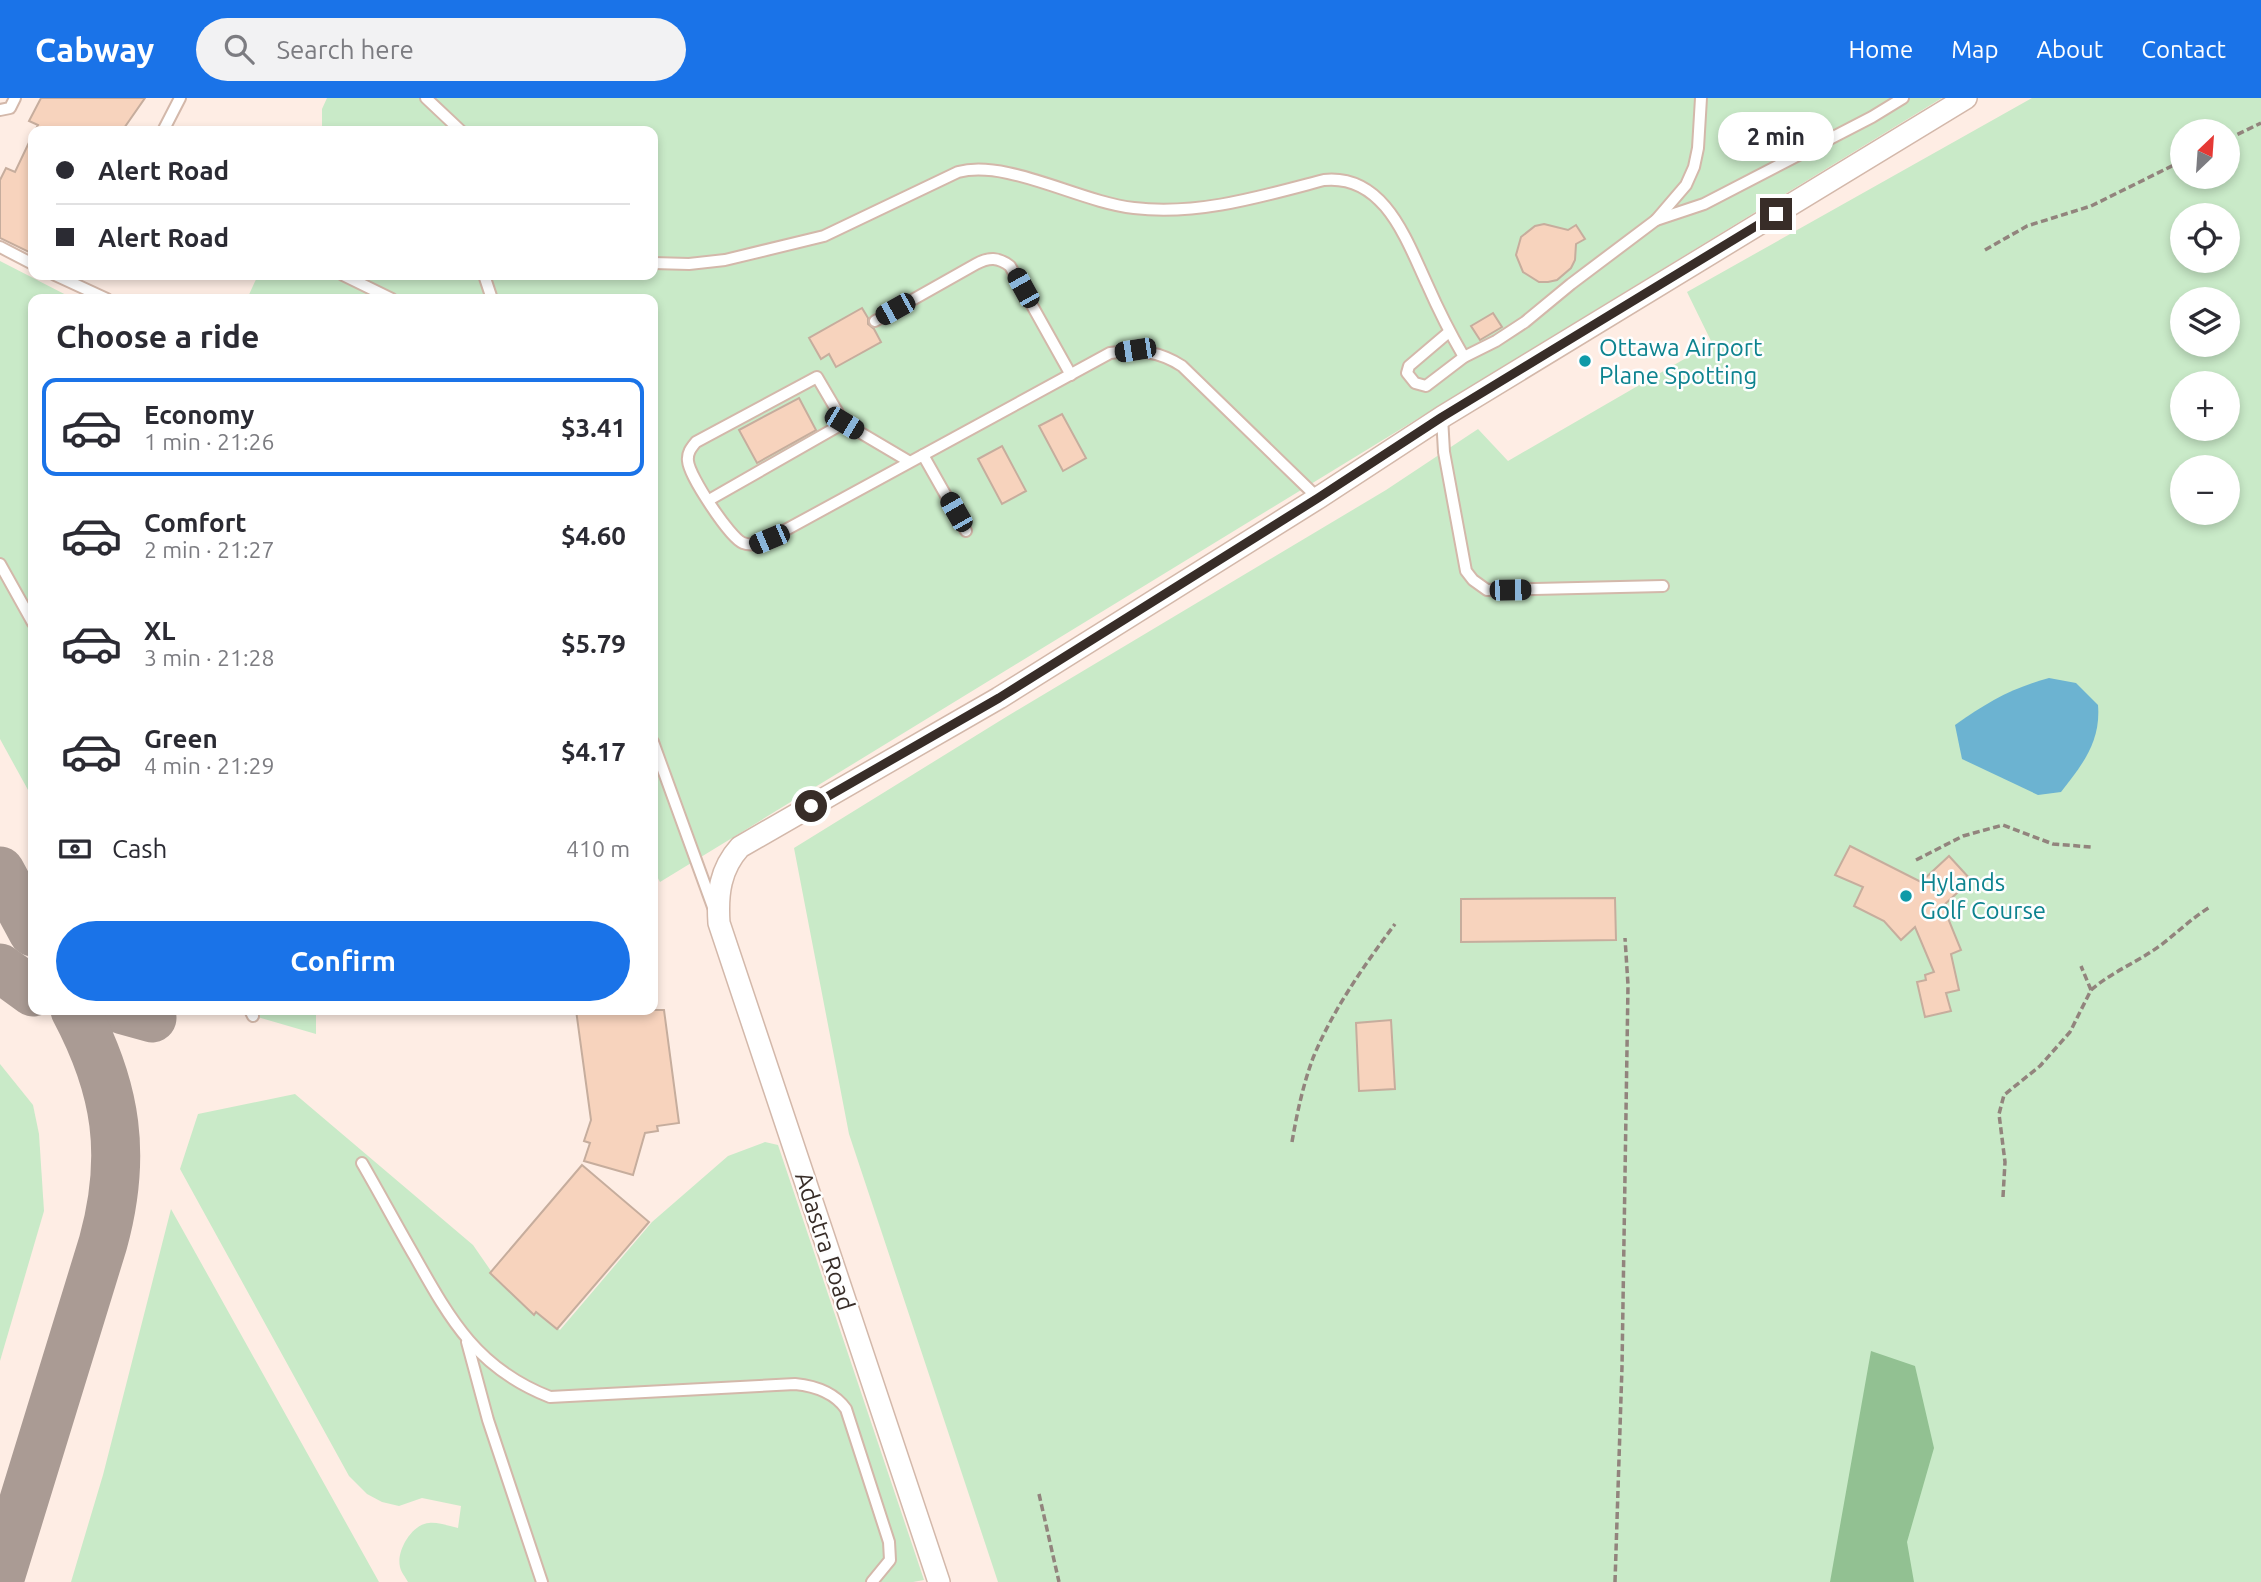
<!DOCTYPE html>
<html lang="en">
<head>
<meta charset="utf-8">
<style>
	body { margin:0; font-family:Ubuntu,sans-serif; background:#f2f2f3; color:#2b2b33; height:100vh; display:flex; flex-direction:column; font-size:26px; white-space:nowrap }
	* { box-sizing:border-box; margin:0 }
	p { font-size:23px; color:#7c7c81 }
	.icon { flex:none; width:38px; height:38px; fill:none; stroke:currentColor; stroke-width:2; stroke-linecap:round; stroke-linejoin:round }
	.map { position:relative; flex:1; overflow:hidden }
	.drawer { position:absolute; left:28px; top:196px; width:630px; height:721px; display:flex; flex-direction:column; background:#fff; border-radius:14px; box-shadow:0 4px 10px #0003 }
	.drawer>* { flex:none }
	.banner { position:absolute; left:28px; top:28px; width:630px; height:154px; border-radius:14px; box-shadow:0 4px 10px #0003; display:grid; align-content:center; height:154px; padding:0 28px; background:#fff }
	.needle { width:46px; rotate:25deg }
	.buttons { position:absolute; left:2170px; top:21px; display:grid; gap:14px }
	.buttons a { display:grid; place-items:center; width:70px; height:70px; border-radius:50%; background:#fff; box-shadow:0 4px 10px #0003; font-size:35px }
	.end { position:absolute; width:32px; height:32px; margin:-16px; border:9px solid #382d28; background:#fff; box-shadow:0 0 0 4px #fff }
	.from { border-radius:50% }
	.bubble { position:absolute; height:49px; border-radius:24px; background:#fff; box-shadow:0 4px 10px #0003; font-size:23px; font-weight:700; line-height:49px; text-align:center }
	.car { position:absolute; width:21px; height:42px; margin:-21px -10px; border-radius:9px; box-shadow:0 0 5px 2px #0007; background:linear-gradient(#222 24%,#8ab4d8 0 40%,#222 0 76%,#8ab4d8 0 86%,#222 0) }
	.banner b { display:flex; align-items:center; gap:24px; height:66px; font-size:26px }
	.banner b+b { border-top:2px solid #e1e1e2 }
	.banner i { width:18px; height:18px; background:#2b2b33 }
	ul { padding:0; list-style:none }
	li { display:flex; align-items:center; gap:21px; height:98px; margin:0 14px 10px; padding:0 14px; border:4px solid transparent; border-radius:14px }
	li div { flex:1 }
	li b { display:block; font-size:26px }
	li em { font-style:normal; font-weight:700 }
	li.active { border-color:#1a73e8 }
	li>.icon { width:63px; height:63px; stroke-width:1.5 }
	h2 { padding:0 28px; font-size:32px; line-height:84px }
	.pay { display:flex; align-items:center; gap:18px; height:77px; padding:0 28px; font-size:26px }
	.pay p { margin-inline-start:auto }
	.cta { display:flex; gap:14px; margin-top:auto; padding:14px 28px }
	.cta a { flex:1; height:80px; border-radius:42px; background:#1a73e8; color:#fff; font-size:28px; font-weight:700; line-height:80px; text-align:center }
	header { display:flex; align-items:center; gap:42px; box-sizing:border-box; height:98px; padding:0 35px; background:#1a73e8; color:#fff }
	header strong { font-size:33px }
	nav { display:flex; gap:38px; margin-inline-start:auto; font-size:24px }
	.search { width:490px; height:63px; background:#f2f2f3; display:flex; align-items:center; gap:18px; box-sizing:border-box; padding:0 24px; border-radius:38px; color:#7c7c81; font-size:26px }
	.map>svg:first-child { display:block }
	.green { fill:#c9eac8; fill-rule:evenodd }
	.forest { fill:#92c192 }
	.water { fill:#6cb3d1 }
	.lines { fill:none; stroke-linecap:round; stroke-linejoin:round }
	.taxiway { stroke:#aa9b94; stroke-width:49 }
	.building { fill:#f7d3bd; stroke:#c6ad9d; stroke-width:2 }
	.lane-casing { stroke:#d3b8aa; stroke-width:14 }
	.street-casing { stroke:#d3b8aa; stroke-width:24 }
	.path { stroke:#92847d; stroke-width:3.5; stroke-dasharray:7 3.5; stroke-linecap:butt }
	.lane { stroke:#fff; stroke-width:10 }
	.street { stroke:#fff; stroke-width:21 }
	.route { stroke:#382d28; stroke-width:9 }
	.culture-dot { fill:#0f9aa8; stroke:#fefefe; stroke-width:2.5 }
	.labels { text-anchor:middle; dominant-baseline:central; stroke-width:5; stroke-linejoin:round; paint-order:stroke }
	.culture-label { font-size:24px; fill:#0d838f; stroke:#fefefe; text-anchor:start }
	.street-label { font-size:24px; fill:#382d28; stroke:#fefefe }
</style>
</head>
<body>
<header>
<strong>Cabway</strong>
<div class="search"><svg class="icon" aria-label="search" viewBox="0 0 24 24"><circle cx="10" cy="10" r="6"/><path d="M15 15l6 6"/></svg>Search here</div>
<nav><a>Home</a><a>Map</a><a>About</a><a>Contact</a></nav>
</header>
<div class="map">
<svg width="2261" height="1484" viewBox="0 0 2261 1484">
	<rect width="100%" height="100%" fill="#feede4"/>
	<!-- green -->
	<g class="green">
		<polygon points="327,0 1942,0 660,784 653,771 653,201 247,201 258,177 653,177 653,33 322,33 322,11"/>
		<path d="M2032 0H2261V1484H998L849 1036 794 750 1006 619 1386 392 1478 331 1508 363 1712 245 1687 194ZM2182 33H2228V79H2182ZM2182 117H2228V163H2182ZM2182 201H2228V247H2182ZM2182 285H2228V331H2182ZM2182 369H2228V415H2182Z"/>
		<polygon points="0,163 74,201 33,201 33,701 0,641"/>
		<polygon points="233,912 316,912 316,936"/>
		<polygon points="0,966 33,1007 39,1036 44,1113 0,1263"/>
		<path d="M295 996 473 1147 491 1173 560 1232 652 1124 728 1058 765 1044 778 1047 924 1482 913 1484H408C406 1480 401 1474 400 1469 396 1453 412 1426 429 1425 438 1424 449 1428 458 1430L461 1408 422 1400 399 1408 382 1404 367 1396 349 1378 180 1071 198 1016Z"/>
		<polygon points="171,1111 379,1484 71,1484 103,1377"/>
	</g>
	<!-- forest -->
	<polygon class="forest" points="1871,1253 1915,1268 1934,1350 1907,1444 1914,1484 1830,1484"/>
	<!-- water -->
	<path class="water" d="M2049 580 2076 585 2098 607C2101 643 2083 666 2061 694L2038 697 1962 661 1955 627C1988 604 2010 591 2049 580Z"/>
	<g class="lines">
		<!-- taxiway -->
		<g class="taxiway">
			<polyline points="0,773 33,834"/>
			<polyline points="0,870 33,894"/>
			<polyline points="123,912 152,920"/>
			<path d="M0 1480 103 1145C127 1058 117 991 75 912"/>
		</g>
	</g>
	<!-- building -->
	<g class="building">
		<polygon points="41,0 145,0 122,33 35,33 38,27 29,23"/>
		<polygon points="33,36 33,156 0,140 0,82 6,70 15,74"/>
		<polygon points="1544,126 1568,132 1576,127 1585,141 1576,146 1575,162 1571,170 1557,182 1548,184 1539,184 1523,174 1516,157 1521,139 1535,128"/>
		<polygon points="862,210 868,220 868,226 874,231 881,244 836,269 829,256 821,261 809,240"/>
		<polygon points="1493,215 1502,229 1480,242 1471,228"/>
		<polygon points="799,300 816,332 757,365 739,332"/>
		<polygon points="1062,316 1086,360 1063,373 1039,328"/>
		<polygon points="1002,348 1026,393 1002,406 978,361"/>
		<polygon points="1850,748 1921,784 1949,758 1971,782 1943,808 1961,852 1951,856 1959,892 1946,895 1951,913 1925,919 1917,884 1926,882 1925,877 1934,874 1915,829 1901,842 1884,823 1854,808 1863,789 1835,777"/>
		<polygon points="1615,800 1616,842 1461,844 1461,801"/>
		<polygon points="576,912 664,912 679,1025 657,1028 658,1033 645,1035 633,1077 584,1063 590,1045 584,1043 591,1022"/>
		<polygon points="1391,922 1395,991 1359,993 1356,925"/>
		<polygon points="582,1067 649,1124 557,1231 536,1214 534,1217 490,1175"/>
	</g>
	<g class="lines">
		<!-- lane casing -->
		<g class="lane-casing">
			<g id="lane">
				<polyline points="426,0 461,33"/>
				<polyline points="0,12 10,10 15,0"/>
				<polyline points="163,33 180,0"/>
				<polyline points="1656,122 1704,106 1872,19 1903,0"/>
				<polyline points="0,149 33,166"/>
				<path d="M653 165 689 166 725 162 824 138 958 74C1008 61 1079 104 1134 110 1197 118 1263 98 1324 82 1384 76 1406 141 1427 186 1438 211 1450 235 1464 259"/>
				<polyline points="55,177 107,201"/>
				<polyline points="343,177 392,201"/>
				<polyline points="484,177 492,201"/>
				<path d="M875 223 976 166C989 159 998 159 1010 168L1071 277"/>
				<polyline points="1449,234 1409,268 1407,275 1415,285 1426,288 1464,259 1496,243 1525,224 1571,186 1656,122 1686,87 1694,69 1698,50 1701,0"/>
				<polyline points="1442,319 1444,354 1466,473 1473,482 1487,492 1663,488"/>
				<polyline points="923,357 966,433"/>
				<path d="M910 364 844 325 817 279 696 344C691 350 687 355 688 363 689 378 730 440 743 445 753 449 761 444 769 441L1110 255C1137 251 1159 253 1182 268L1318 400"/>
				<polyline points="709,402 844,325"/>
				<polyline points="0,466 33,525"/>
				<polyline points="653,644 713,809"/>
				<polyline points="250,912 253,918"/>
				<path d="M362 1065C380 1096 397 1128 415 1159 451 1223 478 1271 550 1299L795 1286C815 1288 834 1294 846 1311L889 1444 890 1462 872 1484"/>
				<polyline points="467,1244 488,1322 542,1484"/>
			</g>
		</g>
		<!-- street casing -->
		<g class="street-casing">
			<path id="street" d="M939 1484 719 825C717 796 720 771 740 749L999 600 1318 400 1442 319 1966 0"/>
		</g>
		<!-- path -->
		<g class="path">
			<polyline points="2228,41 2261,25"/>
			<polyline points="1985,152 2027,128 2091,108 2182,63"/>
			<polyline points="1916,762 1963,738 2003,727 2053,746 2091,749"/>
			<path d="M2091 892C2113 873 2138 864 2161 847 2178 834 2192 820 2210 809"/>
			<path d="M1292 1044C1297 1015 1303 987 1313 960 1332 913 1365 866 1395 826"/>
			<polyline points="2003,1099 2005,1064 1999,1016 2004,997 2040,968 2070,934 2091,892 2081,868"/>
			<polyline points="1039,1396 1059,1484"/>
			<polyline points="1615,1484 1622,1269 1628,887 1625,840"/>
		</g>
		<!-- lane -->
		<use href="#lane" class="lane"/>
		<!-- street -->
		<use href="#street" class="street"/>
	</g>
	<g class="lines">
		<!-- route -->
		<polyline class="route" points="811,708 999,600 1318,400 1442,319 1776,116"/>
	</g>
	<!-- markers -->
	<g class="culture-dot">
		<circle cx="1585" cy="263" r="7"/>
		<circle cx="1906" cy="798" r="7"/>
	</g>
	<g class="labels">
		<!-- culture labels -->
		<g class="culture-label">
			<text x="1599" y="249">Ottawa Airport<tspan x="1599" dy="28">Plane Spotting</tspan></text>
			<text x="1920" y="784">Hylands<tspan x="1920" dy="28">Golf Course</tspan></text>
		</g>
		<!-- street labels -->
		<g class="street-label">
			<text transform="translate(825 1143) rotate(72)">Adastra Road</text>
		</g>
	</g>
</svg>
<div class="buttons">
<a><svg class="needle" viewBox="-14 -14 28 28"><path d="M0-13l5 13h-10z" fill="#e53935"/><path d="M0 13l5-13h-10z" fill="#7c7c81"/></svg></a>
<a><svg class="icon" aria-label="locate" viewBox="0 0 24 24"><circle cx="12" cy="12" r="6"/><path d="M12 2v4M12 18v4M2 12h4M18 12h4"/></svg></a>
<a><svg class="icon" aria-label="layers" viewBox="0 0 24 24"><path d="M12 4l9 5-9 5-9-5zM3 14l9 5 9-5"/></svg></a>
<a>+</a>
<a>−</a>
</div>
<i class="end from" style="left:811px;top:708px"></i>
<i class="end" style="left:1776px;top:116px"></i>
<div class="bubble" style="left:1718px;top:14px;width:116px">2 min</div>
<i class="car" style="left:1023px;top:190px;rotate:331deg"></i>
<i class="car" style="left:895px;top:211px;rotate:241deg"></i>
<i class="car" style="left:1135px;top:252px;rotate:261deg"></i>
<i class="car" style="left:844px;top:325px;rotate:121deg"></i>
<i class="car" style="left:956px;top:414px;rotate:330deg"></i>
<i class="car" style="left:769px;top:441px;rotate:247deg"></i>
<i class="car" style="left:1510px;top:492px;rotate:89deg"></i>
<div class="banner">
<b><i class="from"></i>Alert Road</b>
<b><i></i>Alert Road</b>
</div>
<section class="drawer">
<h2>Choose a ride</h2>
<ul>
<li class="active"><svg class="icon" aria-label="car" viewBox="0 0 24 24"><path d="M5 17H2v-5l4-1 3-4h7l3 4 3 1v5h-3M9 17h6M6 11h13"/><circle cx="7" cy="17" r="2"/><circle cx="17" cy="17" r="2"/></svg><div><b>Economy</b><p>1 min · 21:26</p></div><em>$3.41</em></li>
<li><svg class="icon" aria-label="car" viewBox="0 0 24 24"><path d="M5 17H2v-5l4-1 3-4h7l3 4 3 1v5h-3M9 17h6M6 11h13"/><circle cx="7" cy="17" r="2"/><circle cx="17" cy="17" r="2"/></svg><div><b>Comfort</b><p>2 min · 21:27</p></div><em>$4.60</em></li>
<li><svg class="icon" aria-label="car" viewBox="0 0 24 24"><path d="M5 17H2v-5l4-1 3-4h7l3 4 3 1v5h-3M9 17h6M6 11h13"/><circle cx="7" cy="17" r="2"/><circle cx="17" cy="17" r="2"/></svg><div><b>XL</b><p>3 min · 21:28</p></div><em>$5.79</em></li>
<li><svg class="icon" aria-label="car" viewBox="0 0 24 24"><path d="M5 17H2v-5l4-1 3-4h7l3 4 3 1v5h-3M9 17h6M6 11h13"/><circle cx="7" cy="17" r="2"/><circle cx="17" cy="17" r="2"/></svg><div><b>Green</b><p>4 min · 21:29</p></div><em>$4.17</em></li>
</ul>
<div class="pay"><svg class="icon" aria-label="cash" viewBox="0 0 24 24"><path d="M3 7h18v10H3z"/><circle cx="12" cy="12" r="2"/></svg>Cash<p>410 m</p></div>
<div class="cta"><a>Confirm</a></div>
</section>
</div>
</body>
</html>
